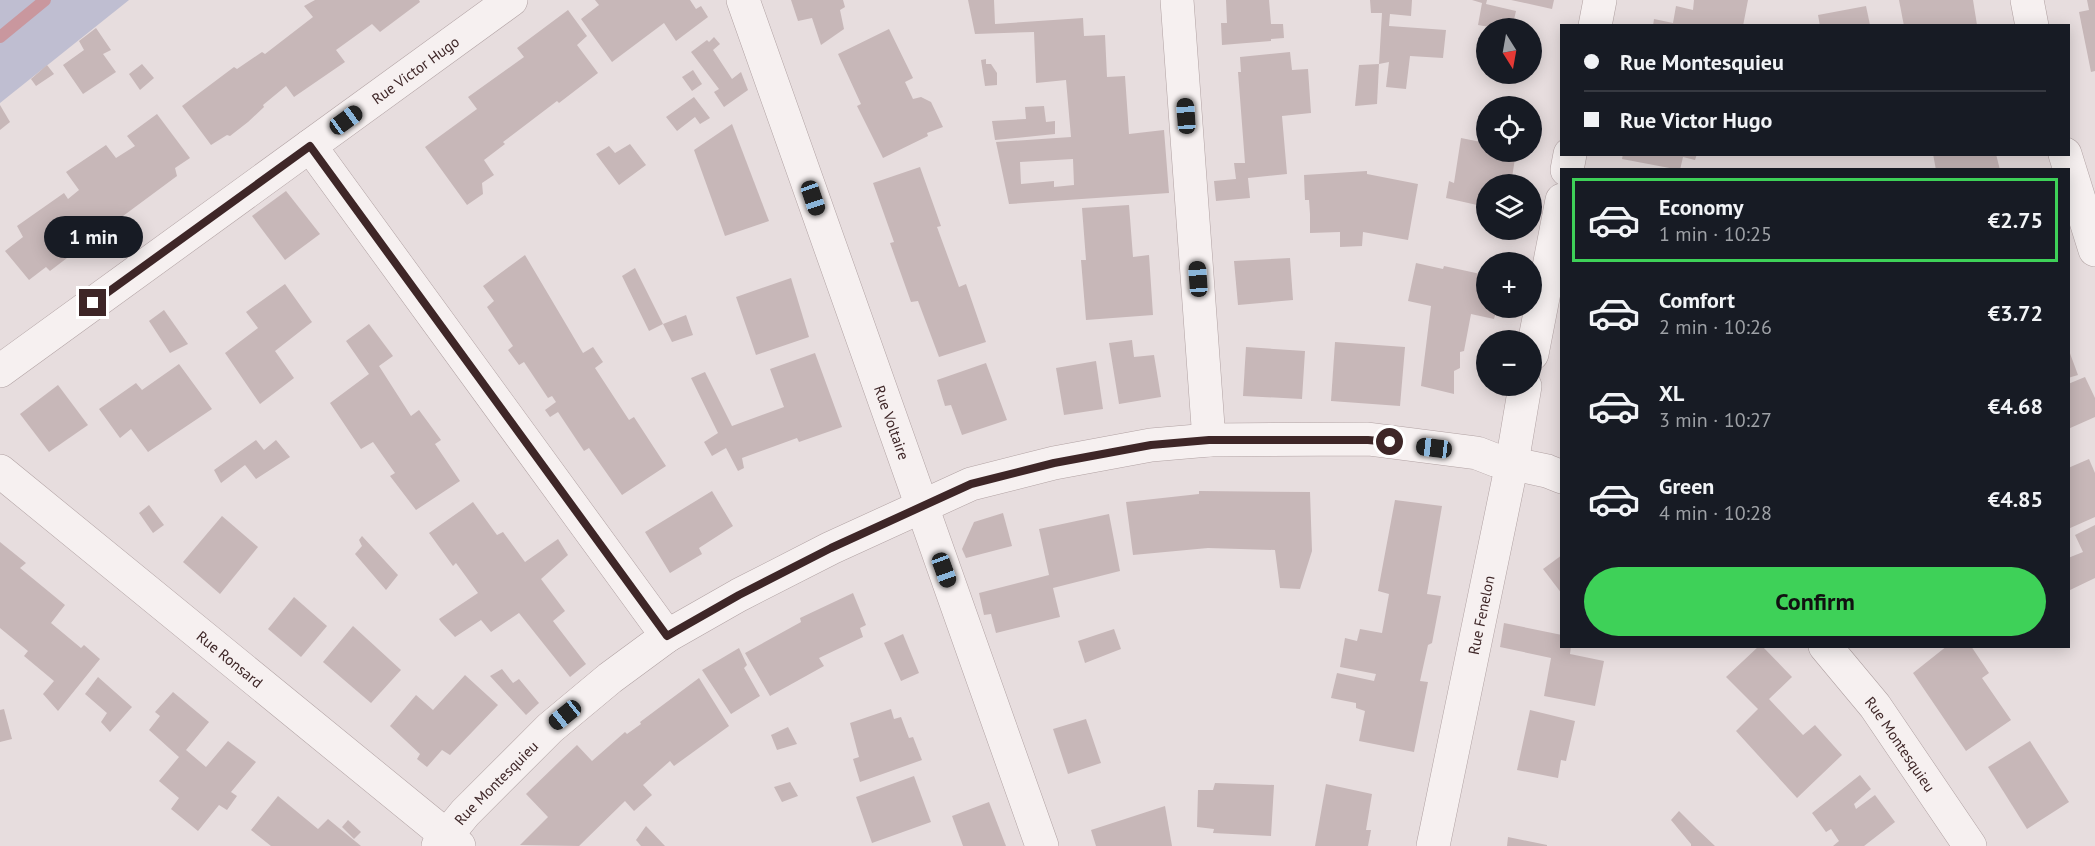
<!DOCTYPE html>
<html lang="en">
<head>
<meta charset="utf-8">
<style>
	body { margin:0; font-family:"PT Sans",sans-serif; background:#242831; color:#f1f3f6; height:100vh; display:flex; flex-direction:column; font-size:22px; white-space:nowrap }
	* { box-sizing:border-box; margin:0 }
	p { font-size:20px; color:#9ea1a6 }
	.icon { flex:none; width:33px; height:33px; fill:none; stroke:currentColor; stroke-width:2; stroke-linecap:round; stroke-linejoin:round }
	.map { position:relative; flex:1; overflow:hidden }
	.sheet { position:absolute; left:1560px; top:168px; width:510px; height:480px; display:flex; flex-direction:column; background:#171b24; border-radius:0px; box-shadow:0 3px 15px #0003 }
	.sheet>* { flex:none }
	.hud { position:absolute; left:1560px; top:24px; width:510px; height:132px; border-radius:0px; box-shadow:0 3px 15px #0003; display:grid; align-content:center; height:132px; padding:0 24px; background:#171b24 }
	.needle { width:39px; rotate:169deg }
	.fabs { position:absolute; left:1476px; top:18px; display:grid; gap:12px }
	.fabs a { display:grid; place-items:center; width:66px; height:66px; border-radius:50%; background:#171b24; box-shadow:0 3px 15px #0003; font-size:30px }
	.end { position:absolute; width:27px; height:27px; margin:-14px; border:8px solid #3e2627; background:#fff; box-shadow:0 0 0 3px #fff }
	.from { border-radius:50% }
	.bubble { position:absolute; height:42px; border-radius:21px; background:#171b24; box-shadow:0 3px 15px #0003; font-size:20px; font-weight:800; line-height:42px; text-align:center }
	.car { position:absolute; width:18px; height:36px; margin:-18px -9px; border-radius:8px; box-shadow:0 0 4px 2px #0007; background:linear-gradient(#222 24%,#8ab4d8 0 40%,#222 0 76%,#8ab4d8 0 86%,#222 0) }
	.hud b { display:flex; align-items:center; gap:21px; height:57px; font-size:22px }
	.hud b+b { border-top:2px solid #363941 }
	.hud i { width:15px; height:15px; background:#f1f3f6 }
	ul { padding:10px 0 0; list-style:none }
	li { display:flex; align-items:center; gap:18px; height:84px; margin:0 12px 9px; padding:0 12px; border:3px solid transparent; border-radius:0px }
	li div { flex:1 }
	li b { display:block; font-size:22px }
	li em { font-style:normal; font-weight:800 }
	li.selected { border-color:#3ed158 }
	li>.icon { width:54px; height:54px; stroke-width:1.5 }
	.button { display:flex; gap:12px; margin-top:auto; padding:12px 24px }
	.button a { flex:1; height:69px; border-radius:36px; background:#3ed158; color:#111; font-size:24px; font-weight:800; line-height:69px; text-align:center }
	.map>svg:first-child { display:block }
	.green { fill:#bfbed1 }
	.lines { fill:none; stroke-linecap:round; stroke-linejoin:round }
	.stream { stroke:#c9979e; stroke-width:12 }
	.building { fill:#c7b7b8; fill-rule:evenodd }
	.minor-casing { stroke:#b1a2a3; stroke-width:34 }
	.minor { stroke:#f6f0f0; stroke-width:33 }
	.route { stroke:#3e2627; stroke-width:8 }
	.labels { text-anchor:middle; dominant-baseline:central; stroke-width:6; stroke-linejoin:round; paint-order:stroke }
	.street-label { font-size:15px; fill:#3e2627; stroke:#f5eced }
</style>
</head>
<body>
<div class="map">
<svg width="2095" height="846" viewBox="0 0 2095 846">
	<rect width="100%" height="100%" fill="#e7ddde"/>
	<!-- green -->
	<polygon class="green" points="0,0 129,0 0,103"/>
	<g class="lines">
		<!-- stream -->
		<polyline class="stream" points="0,37 45,0"/>
	</g>
	<!-- building -->
	<g class="building">
		<polygon points="315,0 419,0 420,2 380,32 372,24 336,50 345,62 294,97 286,86 263,105 264,107 248,122 230,136 227,135 211,145 182,106 234,67 237,69 262,52 265,54 313,17 304,6"/>
		<polygon points="595,0 690,0 696,9 701,6 708,17 676,41 664,23 612,62 581,19 599,5"/>
		<polygon points="791,0 843,0 845,7 840,10 844,29 821,45 812,18 798,21"/>
		<path d="M968 0H994L995 24 1083 18 1084 36 1105 35 1107 77 1125 76 1129 134 1164 130 1169 193 1009 204 996 142 1071 137 1066 80 1036 83 1034 32 975 34ZM1073 159 1074 185 1054 187V181L1021 184 1020 162Z"/>
		<polygon points="1226,0 1269,0 1271,24 1283,24 1284,38 1271,39 1271,41 1222,45 1221,23 1227,23"/>
		<polygon points="1370,0 1412,0 1411,16 1390,14 1389,26 1446,30 1443,58 1410,56 1406,89 1386,87 1389,62 1379,64 1382,13 1371,13"/>
		<polygon points="1472,0 1487,0 1486,4 1516,11 1512,28 1495,28 1478,25 1482,3"/>
		<polygon points="1511,0 1554,0 1552,9"/>
		<polygon points="1694,0 1748,0 1743,26 1653,26 1654,19 1673,23 1676,6 1693,10"/>
		<polygon points="1899,0 1973,0 1977,25 1904,26"/>
		<polygon points="2087,0 2095,0 2095,71 2091,72 2079,12 2089,10"/>
		<polygon points="1866,6 1870,25 1820,26 1818,15"/>
		<polygon points="568,10 587,36 577,45 598,73 559,103 557,101 503,142 505,144 484,160 494,175 482,183 483,194 467,205 425,147 477,109 468,97 524,57 517,48"/>
		<polygon points="96,28 111,50 103,54 116,72 83,94 63,65 84,50 79,41"/>
		<polygon points="889,29 913,78 905,82 913,99 921,97 931,102 943,127 927,133 928,136 883,158 857,106 861,104 838,54"/>
		<polygon points="714,37 720,44 713,50 732,79 741,72 748,90 724,107 714,92 719,89 691,52 707,40 709,42"/>
		<polygon points="1290,52 1292,70 1308,69 1311,113 1282,116 1287,174 1248,178 1250,198 1216,201 1214,181 1236,179 1234,163 1245,163 1238,72 1241,72 1240,57"/>
		<polygon points="986,59 986,64 991,64 997,73 997,85 985,86 981,60"/>
		<polygon points="142,64 154,78 140,90 129,74"/>
		<polygon points="1379,64 1377,104 1355,106 1359,65"/>
		<polygon points="47,65 54,74 36,86 31,79"/>
		<polygon points="693,70 702,84 692,91 682,77"/>
		<polygon points="694,97 710,118 700,124 695,117 677,131 666,117"/>
		<polygon points="0,105 10,122 0,130"/>
		<polygon points="1044,106 1046,122 1055,121 1055,134 995,140 992,121 1026,119 1025,107"/>
		<polygon points="157,114 190,158 175,168 177,176 96,236 100,241 88,248 84,245 50,271 46,267 29,280 5,251 23,237 17,226 64,193 68,199 79,190 66,172 106,145 116,158 135,146 127,136"/>
		<polygon points="732,124 769,221 725,236 694,150"/>
		<polygon points="1461,138 1486,143 1486,152 1516,152 1511,184 1486,184 1486,207 1446,198 1449,181 1454,183"/>
		<polygon points="630,144 646,165 619,185 596,154 609,146 615,153"/>
		<polygon points="1623,154 1697,154 1695,160 1683,157 1680,170 1622,159"/>
		<polygon points="1933,154 1996,154 2000,170 1936,170"/>
		<polygon points="920,167 941,226 937,227 959,287 966,284 986,342 939,357 918,301 911,302 890,243 894,242 873,183"/>
		<polygon points="1367,171 1367,174 1418,184 1408,240 1363,232 1362,246 1340,247 1340,232 1310,233 1310,214 1309,200 1305,200 1304,175"/>
		<polygon points="286,191 320,234 285,260 252,216"/>
		<polygon points="1129,205 1133,257 1149,255 1153,315 1086,320 1081,260 1086,260 1082,208"/>
		<polygon points="525,255 583,353 593,347 603,362 595,368 629,420 634,417 666,466 622,495 589,448 584,451 558,412 550,417 545,410 556,402 552,396 548,398 524,362 519,365 508,350 513,346 487,307 494,301 483,286"/>
		<polygon points="1290,258 1293,300 1238,305 1234,261"/>
		<polygon points="1416,263 1443,269 1444,266 1485,275 1483,289 1486,290 1486,308 1497,308 1494,319 1471,314 1464,351 1460,352 1460,368 1454,371 1454,394 1421,386 1431,306 1408,301"/>
		<polygon points="635,268 663,324 686,315 693,335 672,342 663,324 649,331 622,276"/>
		<polygon points="791,278 809,337 756,355 736,297"/>
		<polygon points="285,284 312,322 275,351 294,378 260,404 225,353 258,328 246,312"/>
		<polygon points="164,310 188,344 170,353 149,321"/>
		<polygon points="369,324 393,356 379,366 411,416 419,410 441,440 435,444 460,481 416,510 390,476 395,473 373,442 361,449 330,403 369,374 346,341"/>
		<polygon points="1132,340 1134,357 1154,355 1161,397 1119,404 1109,343"/>
		<polygon points="1335,342 1405,347 1400,406 1331,401"/>
		<polygon points="1246,347 1305,351 1302,399 1243,396"/>
		<polygon points="2068,348 2078,375 2068,378"/>
		<polygon points="815,353 842,427 799,442 797,438 742,458 744,468 738,471 726,448 712,456 704,442 718,433 691,378 705,372 732,426 784,407 770,369"/>
		<polygon points="1096,361 1103,409 1064,415 1056,368"/>
		<polygon points="986,363 1007,420 962,435 951,405 945,406 937,380"/>
		<polygon points="179,364 212,409 148,452 131,429 120,438 99,409 136,383 142,390"/>
		<polygon points="2085,377 2095,398 2095,417 2068,429 2068,384"/>
		<polygon points="58,385 88,425 49,452 20,414"/>
		<polygon points="256,440 264,450 276,440 290,457 256,479 245,465 221,483 214,470"/>
		<polygon points="2089,459 2095,473 2095,517 2068,529 2068,468"/>
		<polygon points="712,491 733,526 699,548 702,554 670,573 645,532"/>
		<polygon points="1199,491 1310,492 1312,551 1300,589 1280,588 1275,550 1208,548 1133,555 1126,502 1199,494"/>
		<polygon points="1395,500 1442,506 1427,594 1441,596 1432,643 1428,645 1420,681 1428,682 1414,752 1359,741 1365,711 1356,708 1356,703 1331,698 1337,673 1374,681 1376,674 1340,667 1345,638 1357,641 1360,629 1382,633 1389,594 1378,591"/>
		<polygon points="473,502 497,535 503,532 525,562 558,539 568,555 541,579 565,611 553,621 586,664 570,677 519,613 491,632 481,620 455,637 441,622 439,619 478,593 456,563 453,566 429,533"/>
		<polygon points="149,505 164,525 153,533 139,513"/>
		<polygon points="1003,513 1012,546 966,558 962,549 974,522"/>
		<polygon points="1109,514 1120,571 1053,588 1060,617 996,633 991,614 984,615 979,593 1049,575 1039,529"/>
		<polygon points="222,516 258,547 220,594 183,562"/>
		<polygon points="2095,525 2095,578 2068,591 2068,558 2083,552 2075,535"/>
		<polygon points="362,536 398,575 386,590 355,554 362,546 359,540"/>
		<polygon points="0,542 26,563 20,568 65,605 51,623 81,648 84,645 100,659 58,711 43,694 54,681 24,656 28,651 0,628"/>
		<polygon points="1562,555 1562,594 1543,569"/>
		<polygon points="853,593 866,625 860,628 863,637 819,658 824,666 770,696 745,653 801,622 800,618"/>
		<polygon points="294,597 327,626 301,657 268,629"/>
		<polygon points="1504,623 1562,635 1562,646 1571,646 1570,654 1604,661 1595,706 1544,696 1551,658 1500,647"/>
		<polygon points="353,626 401,670 371,703 323,662"/>
		<polygon points="1114,629 1121,649 1085,663 1078,641"/>
		<polygon points="903,634 919,673 901,681 884,643"/>
		<polygon points="1759,646 1762,646 1792,677 1769,699 1803,735 1815,725 1842,755 1797,798 1736,731 1758,709 1726,677"/>
		<polygon points="1947,646 1971,646 1989,673 1982,678 2011,720 1966,751 1913,673"/>
		<polygon points="739,648 747,665 744,668 760,696 731,714 702,670"/>
		<polygon points="502,669 513,683 519,679 539,703 526,715 490,676"/>
		<polygon points="465,675 498,705 450,755 442,750 427,767 417,759 420,754 390,726 416,695 433,710"/>
		<polygon points="98,677 132,707 110,732 101,722 107,713 85,694"/>
		<polygon points="699,678 729,726 674,766 670,761 643,785 652,795 634,811 625,801 579,846 520,845 548,817 526,794 560,761 577,745 592,761 625,732 627,734 641,724 640,722"/>
		<polygon points="173,692 209,722 186,750 206,767 228,741 256,762 231,792 237,796 227,810 219,805 198,831 171,809 179,798 159,781 179,757 149,730 160,716 155,712"/>
		<polygon points="4,709 12,739 0,742 0,710"/>
		<polygon points="891,709 894,719 901,717 909,738 913,737 922,760 860,782 853,759 859,757 850,723"/>
		<polygon points="1530,710 1575,721 1566,761 1561,760 1558,778 1517,770"/>
		<polygon points="1086,719 1101,763 1068,774 1053,729"/>
		<polygon points="788,727 797,744 777,750 771,735"/>
		<polygon points="2030,741 2069,802 2027,829 1988,767"/>
		<polygon points="1860,775 1871,789 1854,804 1856,809 1875,795 1895,822 1864,846 1833,846 1839,841 1831,829 1826,832 1812,813"/>
		<polygon points="914,776 931,822 872,843 856,797"/>
		<polygon points="790,782 798,796 782,802 774,787"/>
		<polygon points="1215,783 1274,785 1271,836 1213,833 1214,829 1197,827 1198,790 1213,790"/>
		<polygon points="1326,784 1372,794 1366,830 1371,830 1368,846 1315,846"/>
		<polygon points="278,796 318,829 328,819 361,846 271,846 251,830"/>
		<polygon points="989,802 1006,846 963,846 952,816"/>
		<polygon points="1165,806 1172,846 1096,846 1091,830"/>
		<polygon points="1679,811 1697,829 1715,846 1691,846 1691,844 1671,820"/>
		<polygon points="348,820 361,832 354,839 342,827"/>
		<polygon points="646,826 665,846 641,846 636,840"/>
		<polygon points="1508,837 1547,845 1547,846 1507,846"/>
	</g>
	<g class="lines">
		<!-- minor casing -->
		<g class="minor-casing">
			<g id="minor">
				<path id="s1" d="M743 0 1042 846"/>
				<polyline points="1177,0 1209,440"/>
				<polyline points="2027,0 2032,26"/>
				<polyline points="1595,26 1600,0"/>
				<polyline points="310,146 667,636"/>
				<polyline points="2065,154 2095,250"/>
				<polyline points="1567,170 1570,154"/>
				<polyline points="1532,354 1562,200"/>
				<path id="s2" d="M0 371 511 0"/>
				<path id="s3" d="M0 471 459 846"/>
				<path id="s4" d="M1825 646 1875 706 1970 846"/>
				<path id="s5" d="M438 846 465 813 550 728 610 678 667 636 739 595 831 548 971 484 1054 463 1151 445 1209 440 1368 439 1477 453 1495 460 1547 471 1562 477"/>
				<path id="s6" d="M1433 846 1512 463 1525 386"/>
			</g>
		</g>
		<!-- minor -->
		<use href="#minor" class="minor"/>
	</g>
	<g class="lines">
		<!-- route -->
		<polyline class="route" points="93,303 310,146 667,636 739,595 831,548 971,484 1054,463 1151,445 1209,440 1368,440 1390,442"/>
	</g>
	<g class="labels">
		<!-- street labels -->
		<g class="street-label">
			<text stroke="none"><textPath href="#s2" startOffset="513">Rue Victor Hugo</textPath></text>
			<text stroke="none"><textPath href="#s1" startOffset="448">Rue Voltaire</textPath></text>
			<text stroke="none"><textPath href="#s6" startOffset="236">Rue Fenelon</textPath></text>
			<text stroke="none"><textPath href="#s3" startOffset="297">Rue Ronsard</textPath></text>
			<text stroke="none"><textPath href="#s4" startOffset="124">Rue Montesquieu</textPath></text>
			<text stroke="none"><textPath href="#s5" startOffset="86">Rue Montesquieu</textPath></text>
		</g>
	</g>
</svg>
<div class="fabs">
<a><svg class="needle" viewBox="-14 -14 28 28"><path d="M0-13l5 13h-10z" fill="#e53935"/><path d="M0 13l5-13h-10z" fill="#9ea1a6"/></svg></a>
<a><svg class="icon" aria-label="locate" viewBox="0 0 24 24"><circle cx="12" cy="12" r="6"/><path d="M12 2v4M12 18v4M2 12h4M18 12h4"/></svg></a>
<a><svg class="icon" aria-label="layers" viewBox="0 0 24 24"><path d="M12 4l9 5-9 5-9-5zM3 14l9 5 9-5"/></svg></a>
<a>+</a>
<a>−</a>
</div>
<i class="end from" style="left:1390px;top:442px"></i>
<i class="end" style="left:93px;top:303px"></i>
<div class="bubble" style="left:44px;top:216px;width:99px">1 min</div>
<i class="car" style="left:1186px;top:116px;rotate:356deg"></i>
<i class="car" style="left:346px;top:120px;rotate:54deg"></i>
<i class="car" style="left:813px;top:198px;rotate:161deg"></i>
<i class="car" style="left:1198px;top:279px;rotate:356deg"></i>
<i class="car" style="left:1434px;top:448px;rotate:277deg"></i>
<i class="car" style="left:944px;top:570px;rotate:160deg"></i>
<i class="car" style="left:565px;top:715px;rotate:231deg"></i>
<div class="hud">
<b><i class="from"></i>Rue Montesquieu</b>
<b><i></i>Rue Victor Hugo</b>
</div>
<section class="sheet">
<ul>
<li class="selected"><svg class="icon" aria-label="car" viewBox="0 0 24 24"><path d="M5 17H2v-5l4-1 3-4h7l3 4 3 1v5h-3M9 17h6M6 11h13"/><circle cx="7" cy="17" r="2"/><circle cx="17" cy="17" r="2"/></svg><div><b>Economy</b><p>1 min · 10:25</p></div><em>€2.75</em></li>
<li><svg class="icon" aria-label="car" viewBox="0 0 24 24"><path d="M5 17H2v-5l4-1 3-4h7l3 4 3 1v5h-3M9 17h6M6 11h13"/><circle cx="7" cy="17" r="2"/><circle cx="17" cy="17" r="2"/></svg><div><b>Comfort</b><p>2 min · 10:26</p></div><em>€3.72</em></li>
<li><svg class="icon" aria-label="car" viewBox="0 0 24 24"><path d="M5 17H2v-5l4-1 3-4h7l3 4 3 1v5h-3M9 17h6M6 11h13"/><circle cx="7" cy="17" r="2"/><circle cx="17" cy="17" r="2"/></svg><div><b>XL</b><p>3 min · 10:27</p></div><em>€4.68</em></li>
<li><svg class="icon" aria-label="car" viewBox="0 0 24 24"><path d="M5 17H2v-5l4-1 3-4h7l3 4 3 1v5h-3M9 17h6M6 11h13"/><circle cx="7" cy="17" r="2"/><circle cx="17" cy="17" r="2"/></svg><div><b>Green</b><p>4 min · 10:28</p></div><em>€4.85</em></li>
</ul>
<div class="button"><a>Confirm</a></div>
</section>
</div>
</body>
</html>
